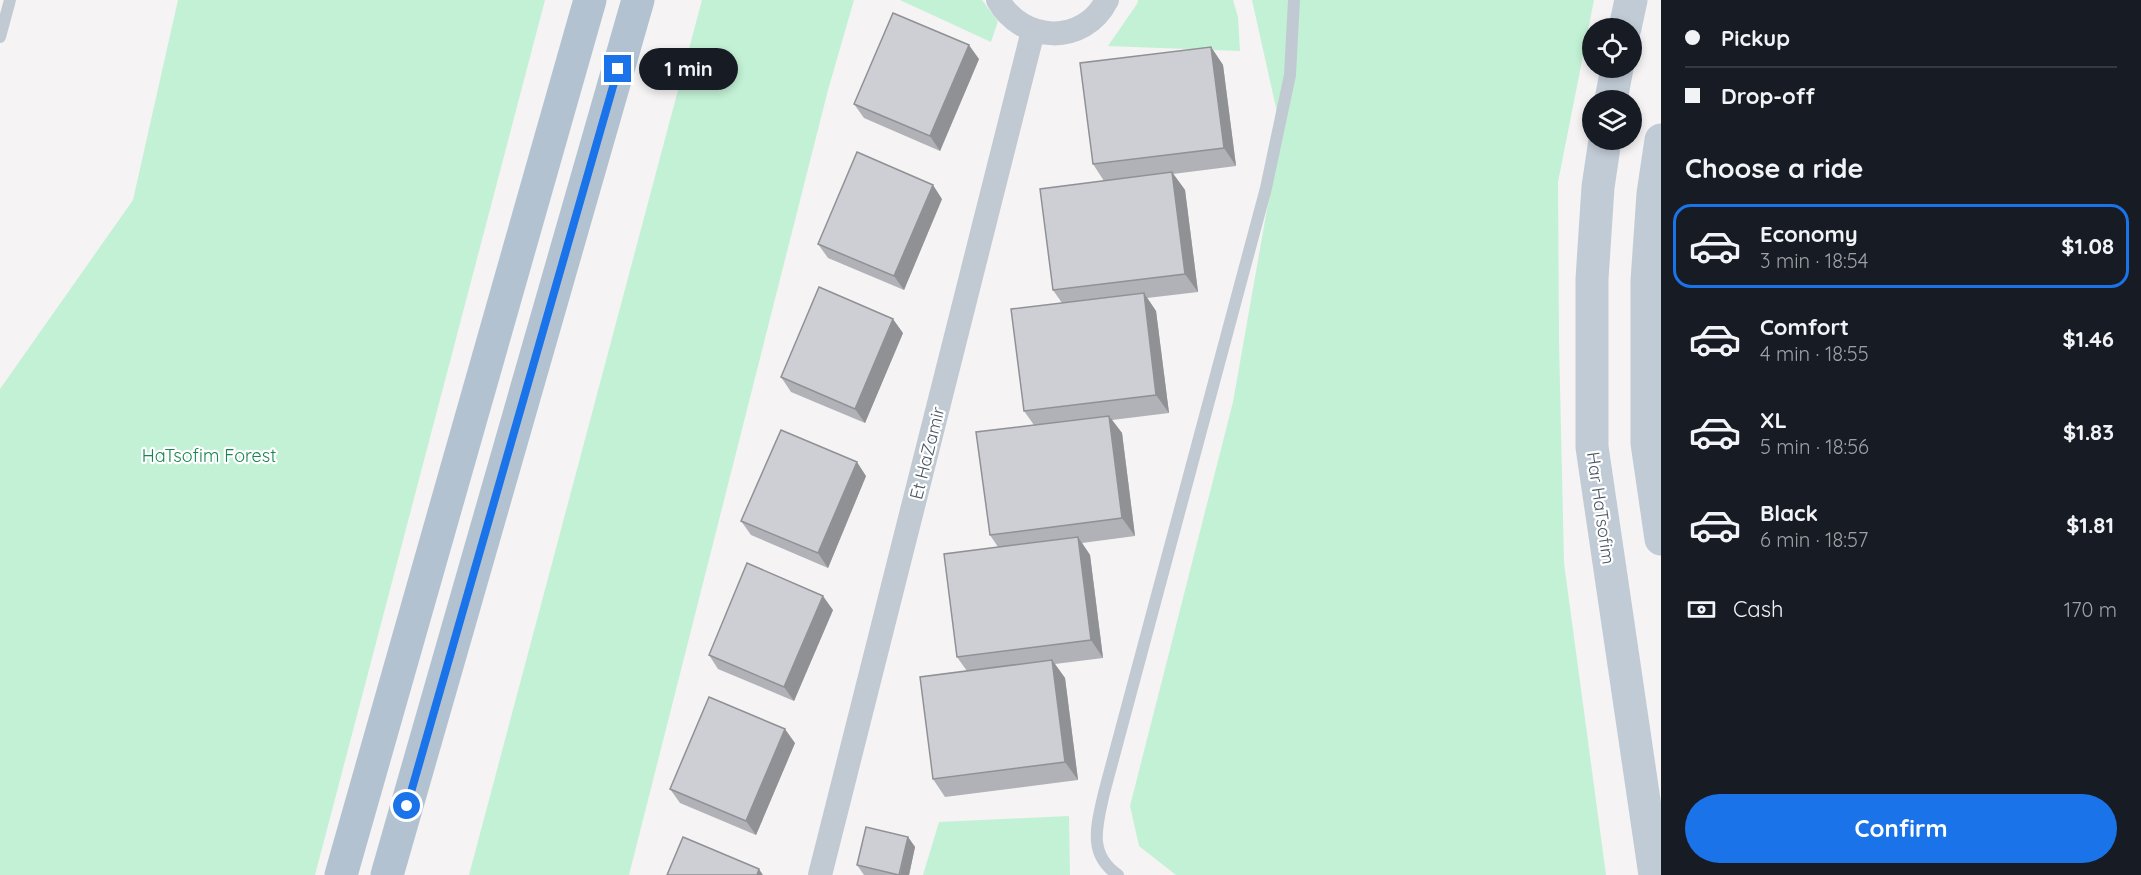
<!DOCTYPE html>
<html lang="en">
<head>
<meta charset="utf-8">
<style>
	body { margin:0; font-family:Quicksand,sans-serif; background:#242831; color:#f1f3f6; height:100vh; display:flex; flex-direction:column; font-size:22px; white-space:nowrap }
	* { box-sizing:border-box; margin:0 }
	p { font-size:20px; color:#9ea1a6 }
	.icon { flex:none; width:33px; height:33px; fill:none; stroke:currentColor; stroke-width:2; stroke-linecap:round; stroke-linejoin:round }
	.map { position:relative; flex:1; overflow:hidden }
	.sheet { display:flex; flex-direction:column; background:#171b24; width:480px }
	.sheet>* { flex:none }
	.hud { display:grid; align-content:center; height:132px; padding:0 24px; background:#171b24 }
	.fabs { position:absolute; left:1582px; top:18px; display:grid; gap:12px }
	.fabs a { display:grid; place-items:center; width:60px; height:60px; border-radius:50%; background:#171b24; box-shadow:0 3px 9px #0003; font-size:30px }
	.end { position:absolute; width:27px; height:27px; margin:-14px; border:8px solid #1a73e8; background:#fff; box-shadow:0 0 0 3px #fff }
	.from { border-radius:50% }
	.bubble { position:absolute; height:42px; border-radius:21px; background:#171b24; box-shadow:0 3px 9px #0003; font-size:20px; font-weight:800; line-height:42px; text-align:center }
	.hud b { display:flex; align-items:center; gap:21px; height:57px; font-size:22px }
	.hud b+b { border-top:2px solid #363941 }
	.hud i { width:15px; height:15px; background:#f1f3f6 }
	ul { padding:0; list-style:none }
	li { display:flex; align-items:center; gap:18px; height:84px; margin:0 12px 9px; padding:0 12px; border:3px solid transparent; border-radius:18px }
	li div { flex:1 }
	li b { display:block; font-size:22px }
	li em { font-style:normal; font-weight:800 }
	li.active { border-color:#1a73e8 }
	li>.icon { width:54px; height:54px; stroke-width:1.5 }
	h2 { padding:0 24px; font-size:27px; line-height:72px }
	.pay { display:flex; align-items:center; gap:15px; height:66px; padding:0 24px; font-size:22px }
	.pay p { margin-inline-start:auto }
	.primary-button { display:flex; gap:12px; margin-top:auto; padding:12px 24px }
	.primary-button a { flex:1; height:69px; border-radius:36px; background:#1a73e8; color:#fff; font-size:24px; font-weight:800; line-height:69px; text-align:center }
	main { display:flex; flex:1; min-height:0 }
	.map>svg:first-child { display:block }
	.green { fill:#c3f1d5 }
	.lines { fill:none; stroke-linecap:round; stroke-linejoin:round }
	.service { stroke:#c1cad2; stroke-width:12 }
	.minor { stroke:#c1cad2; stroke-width:24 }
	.secondary { stroke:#c1cbd6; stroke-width:33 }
	.primary { stroke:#b3c2d1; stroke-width:33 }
	.wall { fill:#b0b2b7 }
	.shaded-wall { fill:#909195 }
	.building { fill:#cdcfd5; stroke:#909195; stroke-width:1.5 }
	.route { stroke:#1a73e8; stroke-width:8 }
	.labels { text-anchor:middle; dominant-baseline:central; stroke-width:4.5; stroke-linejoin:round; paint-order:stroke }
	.street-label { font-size:18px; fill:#4a5661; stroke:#fff }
	.park-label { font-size:18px; fill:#17864f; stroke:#fff }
</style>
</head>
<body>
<main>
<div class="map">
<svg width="1661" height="875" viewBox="0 0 1661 875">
	<rect width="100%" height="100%" fill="#f5f3f3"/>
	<!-- green -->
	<g class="green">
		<polygon points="178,0 545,0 315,875 0,875 0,389 133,200"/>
		<polygon points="702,0 854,0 828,90 629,875 469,875"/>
		<polygon points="900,0 982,0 998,21 991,42"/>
		<polygon points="1138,0 1233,0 1238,17 1240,51 1108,46 1137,4"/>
		<polygon points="1252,0 1594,0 1558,182 1559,343 1564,563 1606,875 1176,875 1139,846 1130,806 1233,402 1281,130"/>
		<polygon points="1069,816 1070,875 923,875 939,822"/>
	</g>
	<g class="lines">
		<!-- service -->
		<g class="service">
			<polyline points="0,37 10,0"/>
			<path d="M1118 875C1087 854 1097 825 1104 793L1266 188 1290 75 1294 0"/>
		</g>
		<!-- minor -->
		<g class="minor">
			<path d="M998 0C1022 43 1084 46 1107 0"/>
			<polyline points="820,875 1033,31"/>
		</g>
		<!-- secondary -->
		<g class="secondary">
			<polyline points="1625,28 1631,0"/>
			<polyline points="1611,100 1617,68"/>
			<polyline points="1605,140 1598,187 1592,279 1592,447 1655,875"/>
			<polyline points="1661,140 1653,194 1647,281 1647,443 1661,539"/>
		</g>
		<!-- primary -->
		<g class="primary">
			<polyline points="341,875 590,0"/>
			<polyline points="387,875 638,0"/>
		</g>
	</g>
	<!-- wall -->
	<g class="wall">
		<polygon points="1211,47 1223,65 1236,166 1173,174 1185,190 1198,292 1147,298 1156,311 1169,413 1112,420 1122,433 1135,536 1082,543 1090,555 1103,658 1055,664 1065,678 1078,780 945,797 933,779 967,671 957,657 998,547 990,535 1034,425 1024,411 1062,303 1053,290 1104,181 1093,164"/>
		<polygon points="979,59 940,151 864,118 854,104"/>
		<polygon points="942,199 904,290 828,258 818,244"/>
		<polygon points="903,333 865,423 791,392 781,377"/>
		<polygon points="866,476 828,568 751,535 741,521"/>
		<polygon points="833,610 794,701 718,669 709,655"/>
		<polygon points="795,743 756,835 680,803 670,789"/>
		<polygon points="908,837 915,847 909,875 864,875 857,865"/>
	</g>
	<!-- shaded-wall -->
	<g class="shaded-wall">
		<polygon points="969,45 979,59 940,151 930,136"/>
		<polygon points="1211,47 1223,65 1236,166 1224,148"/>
		<polygon points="1172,172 1185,190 1198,292 1185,274"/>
		<polygon points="933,185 942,199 904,290 894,276"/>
		<polygon points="1144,293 1156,311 1169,413 1156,395"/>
		<polygon points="893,319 903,333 865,423 855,409"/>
		<polygon points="1109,416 1122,433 1135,536 1122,518"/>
		<polygon points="857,462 866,476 828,568 818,553"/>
		<polygon points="1078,537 1090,555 1103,658 1091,640"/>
		<polygon points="823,596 833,610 794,701 784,687"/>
		<polygon points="1052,660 1065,678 1078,780 1065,762"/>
		<polygon points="785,729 795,743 756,835 746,821"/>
		<polygon points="908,837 915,847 909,875 900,875"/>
		<polygon points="759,869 763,875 757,875"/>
	</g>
	<!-- building -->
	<g class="building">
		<polygon points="893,13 969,45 930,136 854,104"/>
		<polygon points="1211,47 1224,148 1093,164 1080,63"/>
		<polygon points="857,152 933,185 894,276 818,244"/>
		<polygon points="1172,172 1185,274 1053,290 1040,189"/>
		<polygon points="819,287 893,319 855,409 781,377"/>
		<polygon points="1144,293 1156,395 1024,411 1011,309"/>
		<polygon points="1109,416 1122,518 990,535 976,432"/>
		<polygon points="781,430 857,462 818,553 741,521"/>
		<polygon points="1078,537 1091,640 957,657 944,554"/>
		<polygon points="747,563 823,596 784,687 709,655"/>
		<polygon points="1052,660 1065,762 933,779 920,677"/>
		<polygon points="709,697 785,729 746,821 670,789"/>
		<polygon points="866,827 908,837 899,875 857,865"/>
		<polygon points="683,837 759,869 757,875 667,875"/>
	</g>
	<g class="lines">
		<!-- route -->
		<polyline class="route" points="407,806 618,69"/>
	</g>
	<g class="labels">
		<!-- street labels -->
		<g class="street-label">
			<text transform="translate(927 453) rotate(-76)">Et HaZamir</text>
			<text transform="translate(1601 508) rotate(82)">Har HaTsofim</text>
		</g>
		<!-- park labels -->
		<g class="park-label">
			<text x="209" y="455">HaTsofim Forest</text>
		</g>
	</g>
</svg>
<div class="fabs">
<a><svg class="icon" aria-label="locate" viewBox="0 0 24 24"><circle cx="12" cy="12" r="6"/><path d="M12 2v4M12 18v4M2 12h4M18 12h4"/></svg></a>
<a><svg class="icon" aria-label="layers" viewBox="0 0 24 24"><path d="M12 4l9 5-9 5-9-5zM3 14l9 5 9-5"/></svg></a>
</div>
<i class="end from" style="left:407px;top:806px"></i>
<i class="end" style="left:618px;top:69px"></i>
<div class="bubble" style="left:639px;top:48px;width:99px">1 min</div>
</div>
<section class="sheet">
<div class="hud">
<b><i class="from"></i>Pickup</b>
<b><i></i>Drop-off</b>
</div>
<h2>Choose a ride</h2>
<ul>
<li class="active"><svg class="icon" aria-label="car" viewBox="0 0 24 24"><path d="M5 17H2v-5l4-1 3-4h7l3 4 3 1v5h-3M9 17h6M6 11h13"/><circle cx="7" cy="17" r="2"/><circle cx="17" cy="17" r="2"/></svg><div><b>Economy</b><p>3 min · 18:54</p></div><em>$1.08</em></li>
<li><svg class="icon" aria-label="car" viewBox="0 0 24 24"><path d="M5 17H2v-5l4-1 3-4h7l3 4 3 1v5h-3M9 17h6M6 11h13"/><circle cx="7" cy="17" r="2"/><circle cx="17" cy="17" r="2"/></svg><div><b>Comfort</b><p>4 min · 18:55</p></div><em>$1.46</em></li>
<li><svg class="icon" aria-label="car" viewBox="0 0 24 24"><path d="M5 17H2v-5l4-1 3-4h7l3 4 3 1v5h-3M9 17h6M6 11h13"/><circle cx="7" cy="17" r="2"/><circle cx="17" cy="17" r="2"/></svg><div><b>XL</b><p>5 min · 18:56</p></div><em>$1.83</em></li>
<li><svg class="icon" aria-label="car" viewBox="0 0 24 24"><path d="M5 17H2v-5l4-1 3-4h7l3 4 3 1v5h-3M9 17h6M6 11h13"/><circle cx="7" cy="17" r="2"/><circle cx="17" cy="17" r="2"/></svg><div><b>Black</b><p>6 min · 18:57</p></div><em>$1.81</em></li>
</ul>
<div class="pay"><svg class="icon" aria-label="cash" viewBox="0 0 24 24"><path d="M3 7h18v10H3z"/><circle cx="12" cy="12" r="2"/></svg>Cash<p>170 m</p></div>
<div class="primary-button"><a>Confirm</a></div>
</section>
</main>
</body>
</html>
